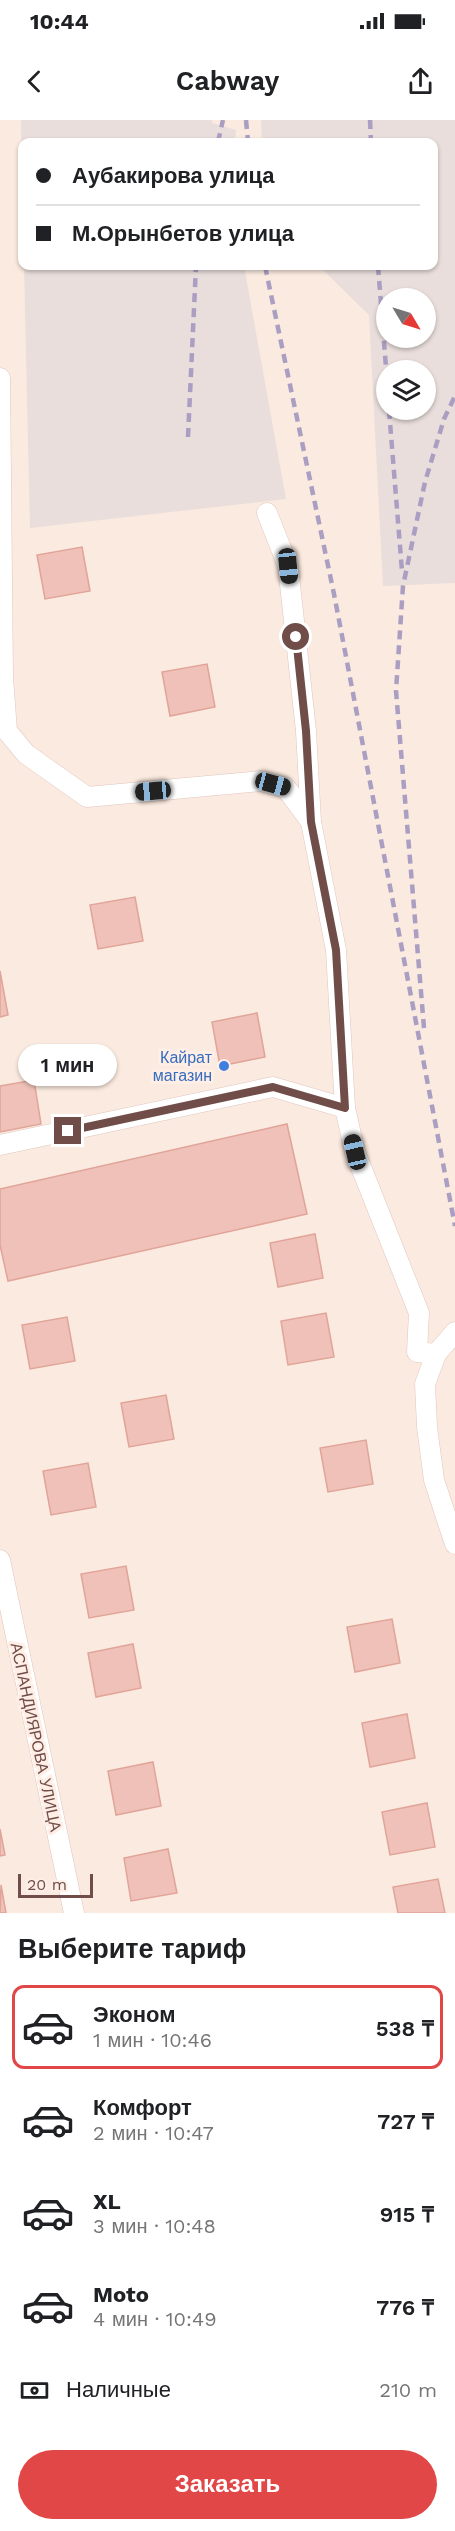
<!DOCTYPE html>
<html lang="ru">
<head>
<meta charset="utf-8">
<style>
	body { margin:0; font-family:"Work Sans",sans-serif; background:#f2f2f2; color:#202124; height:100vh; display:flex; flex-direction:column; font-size:22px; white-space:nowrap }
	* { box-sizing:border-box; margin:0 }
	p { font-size:20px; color:#757577 }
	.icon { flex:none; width:33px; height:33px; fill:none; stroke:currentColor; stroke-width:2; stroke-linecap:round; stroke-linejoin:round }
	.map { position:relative; height:1793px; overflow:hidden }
	.drawer { display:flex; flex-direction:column; background:#fff; flex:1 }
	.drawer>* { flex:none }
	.hud { position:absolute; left:18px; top:18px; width:420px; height:132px; border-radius:12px; box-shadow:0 2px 4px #0004; display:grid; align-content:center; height:132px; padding:0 18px; background:#fff }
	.needle { width:39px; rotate:128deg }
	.tools { position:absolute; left:376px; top:168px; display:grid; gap:12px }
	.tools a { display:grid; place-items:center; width:60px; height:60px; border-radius:50%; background:#fff; box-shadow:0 2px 4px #0004; font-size:30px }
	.scale { position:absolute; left:18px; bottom:15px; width:75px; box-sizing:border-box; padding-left:6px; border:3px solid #704d48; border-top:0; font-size:16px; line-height:21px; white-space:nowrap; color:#704d48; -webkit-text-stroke:4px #feeee5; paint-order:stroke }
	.end { position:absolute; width:27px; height:27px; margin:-14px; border:8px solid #704d48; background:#fff; box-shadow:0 0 0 3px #fff }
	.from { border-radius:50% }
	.bubble { position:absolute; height:42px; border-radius:21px; background:#fff; box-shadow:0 2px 4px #0004; font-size:20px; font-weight:600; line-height:42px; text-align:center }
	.car { position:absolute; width:18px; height:36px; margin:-18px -9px; border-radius:8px; box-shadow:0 0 4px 2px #0007; background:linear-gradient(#222 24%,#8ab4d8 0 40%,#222 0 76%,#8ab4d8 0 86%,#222 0) }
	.hud b { display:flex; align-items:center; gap:21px; height:57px; font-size:22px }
	.hud b+b { border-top:2px solid #e0e0e0 }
	.hud i { width:15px; height:15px; background:#202124 }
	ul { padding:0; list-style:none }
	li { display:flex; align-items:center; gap:18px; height:84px; margin:0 12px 9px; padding:0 6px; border:3px solid transparent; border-radius:12px }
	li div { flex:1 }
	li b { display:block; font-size:22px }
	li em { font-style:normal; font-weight:600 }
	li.current { border-color:#e24748 }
	li>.icon { width:54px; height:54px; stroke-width:1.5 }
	h2 { padding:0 18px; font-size:27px; line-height:72px }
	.pay { display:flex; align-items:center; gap:15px; height:66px; padding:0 18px; font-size:22px }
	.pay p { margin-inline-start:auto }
	.cta { display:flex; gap:12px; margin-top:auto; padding:12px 18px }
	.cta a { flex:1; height:69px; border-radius:36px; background:#e24748; color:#fff; font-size:24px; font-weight:600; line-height:69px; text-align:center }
	.status { display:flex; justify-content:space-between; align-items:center; height:42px; padding:0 30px; background:#fff; direction:ltr }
	.status svg { height:16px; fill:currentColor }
	header { display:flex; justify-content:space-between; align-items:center; height:78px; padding:0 18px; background:#fff; font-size:27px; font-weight:600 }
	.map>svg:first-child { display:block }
	.industrial { fill:#e9dedb; fill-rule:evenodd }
	.building { fill:#efc1b8; stroke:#e1a499; stroke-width:1.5 }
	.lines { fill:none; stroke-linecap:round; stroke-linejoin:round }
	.street-casing { stroke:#e0c6bf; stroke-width:21 }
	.street { stroke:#fff; stroke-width:20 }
	.rail { stroke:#aa9fc3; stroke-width:4.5; stroke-dasharray:9 6; stroke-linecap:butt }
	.route { stroke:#704d48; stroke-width:8 }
	.shop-dot { fill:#3f7fe0; stroke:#feeee5; stroke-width:2 }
	.labels { text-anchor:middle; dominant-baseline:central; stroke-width:6; stroke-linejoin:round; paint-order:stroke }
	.shop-label { font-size:16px; fill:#366cbe; stroke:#feeee5; text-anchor:end }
	.street-label { font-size:16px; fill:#704d48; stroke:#feeee5 }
</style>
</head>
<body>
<div class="status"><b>10:44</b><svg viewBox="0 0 49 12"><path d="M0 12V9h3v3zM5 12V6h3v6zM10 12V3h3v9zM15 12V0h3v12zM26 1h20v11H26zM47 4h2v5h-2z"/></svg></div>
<header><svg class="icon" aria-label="back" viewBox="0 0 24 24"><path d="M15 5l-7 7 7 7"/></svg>Cabway<svg class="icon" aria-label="share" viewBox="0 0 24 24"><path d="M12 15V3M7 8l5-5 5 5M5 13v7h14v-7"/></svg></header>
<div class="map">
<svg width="455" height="1793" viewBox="0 0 455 1793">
	<rect width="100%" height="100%" fill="#fbeadf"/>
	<!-- industrial -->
	<g class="industrial">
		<polygon points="21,0 212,0 212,3 236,10 235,22 22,22 22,75"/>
		<path d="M261 0H455V463L383 466 369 195 319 146H434V22H262ZM426 178V218H387V178ZM426 250V290H387V250Z"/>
		<polygon points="24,146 244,146 286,379 30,408"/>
	</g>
	<!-- building -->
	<g class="building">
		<polygon points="82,427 90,471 45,479 37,435"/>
		<polygon points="207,544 215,587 170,596 162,552"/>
		<polygon points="135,777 143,821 98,829 90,785"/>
		<polygon points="0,851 8,895 0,897"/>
		<polygon points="257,893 265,937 220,946 212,902"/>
		<polygon points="34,960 41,1004 0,1012 0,966"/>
		<polygon points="287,1004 307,1094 8,1161 0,1125 0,1069"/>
		<polygon points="315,1114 323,1158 278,1167 270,1123"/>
		<polygon points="326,1193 334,1237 288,1245 281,1201"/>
		<polygon points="67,1197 75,1241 30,1249 22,1205"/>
		<polygon points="166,1275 174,1319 129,1327 121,1283"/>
		<polygon points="366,1320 373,1364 328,1372 320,1328"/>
		<polygon points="88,1343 96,1387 51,1395 43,1351"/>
		<polygon points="126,1446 134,1490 89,1498 81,1454"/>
		<polygon points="392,1499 400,1543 355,1552 347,1507"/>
		<polygon points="133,1524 141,1568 96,1577 88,1533"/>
		<polygon points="407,1594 415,1638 370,1647 362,1603"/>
		<polygon points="153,1642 161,1686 116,1695 108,1651"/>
		<polygon points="427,1683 435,1727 390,1735 382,1692"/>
		<polygon points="0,1709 5,1735 0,1736"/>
		<polygon points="168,1729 177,1773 131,1781 124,1738"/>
		<polygon points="438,1759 445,1793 398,1793 393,1767"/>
		<polygon points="1,1765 6,1793 0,1793"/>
	</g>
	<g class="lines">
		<!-- street casing -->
		<g class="street-casing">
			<g id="street">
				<polyline points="0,258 3,557 7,611 26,634 87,677 261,661 286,668 311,702 336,830 345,988 355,1032 419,1193 417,1232 436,1234"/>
				<polyline points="267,393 288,446 306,611 311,702"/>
				<polyline points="0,1025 273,967 345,988"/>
				<polyline points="455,1212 436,1234 425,1264 427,1307 434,1360 455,1424"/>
				<polyline points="0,1440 74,1793"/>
			</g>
		</g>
		<!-- street -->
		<use href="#street" class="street"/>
		<!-- rail -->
		<g class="rail">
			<polyline points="246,0 248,22"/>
			<polyline points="370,0 371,22"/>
			<polyline points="218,22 223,0"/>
			<polyline points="265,146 334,474 455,1106"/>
			<polyline points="378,146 387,260"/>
			<polyline points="389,290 402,451"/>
			<polyline points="188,317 196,146"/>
			<polyline points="424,908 396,571 403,466 425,362 444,299 455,276"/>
		</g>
	</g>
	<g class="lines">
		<!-- route -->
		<polyline class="route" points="68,1011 273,967 345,988 336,830 311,702 306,611 296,517"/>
	</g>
	<!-- markers -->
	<circle class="shop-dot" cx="224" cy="946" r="6"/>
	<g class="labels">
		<!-- shop labels -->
		<g class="shop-label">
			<text x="212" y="937">Кайрат<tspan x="212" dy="18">магазин</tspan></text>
		</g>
		<!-- street labels -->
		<g class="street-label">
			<text transform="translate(36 1617) rotate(78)">АСПАНДИЯРОВА УЛИЦА</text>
		</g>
	</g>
</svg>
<div class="tools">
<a><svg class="needle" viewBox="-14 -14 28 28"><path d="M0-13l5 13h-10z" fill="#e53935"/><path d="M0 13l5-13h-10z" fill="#757577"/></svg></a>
<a><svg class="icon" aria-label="layers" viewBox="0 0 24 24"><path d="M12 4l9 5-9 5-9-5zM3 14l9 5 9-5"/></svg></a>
</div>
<div class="scale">20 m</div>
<i class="end from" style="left:296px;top:517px"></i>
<i class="end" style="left:68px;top:1011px"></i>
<div class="bubble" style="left:18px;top:924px;width:99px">1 мин</div>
<i class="car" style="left:288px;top:446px;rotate:174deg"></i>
<i class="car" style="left:273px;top:664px;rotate:105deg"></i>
<i class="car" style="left:153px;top:671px;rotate:265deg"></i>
<i class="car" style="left:355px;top:1032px;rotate:347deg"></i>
<div class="hud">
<b><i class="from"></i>Аубакирова улица</b>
<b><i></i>М.Орынбетов улица</b>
</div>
</div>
<section class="drawer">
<h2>Выберите тариф</h2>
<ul>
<li class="current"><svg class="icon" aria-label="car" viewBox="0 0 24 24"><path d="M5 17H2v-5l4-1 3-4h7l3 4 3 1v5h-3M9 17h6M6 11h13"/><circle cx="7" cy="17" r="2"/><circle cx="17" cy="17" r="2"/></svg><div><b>Эконом</b><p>1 мин · 10:46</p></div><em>538 ₸</em></li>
<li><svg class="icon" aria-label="car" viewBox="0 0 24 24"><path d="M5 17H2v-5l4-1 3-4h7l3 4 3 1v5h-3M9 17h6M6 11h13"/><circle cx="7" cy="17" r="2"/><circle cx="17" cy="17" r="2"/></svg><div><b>Комфорт</b><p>2 мин · 10:47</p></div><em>727 ₸</em></li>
<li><svg class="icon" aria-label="car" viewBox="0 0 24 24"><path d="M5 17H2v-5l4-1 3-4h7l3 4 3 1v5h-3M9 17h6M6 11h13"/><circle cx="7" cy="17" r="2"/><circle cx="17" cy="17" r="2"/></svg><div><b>XL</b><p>3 мин · 10:48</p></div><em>915 ₸</em></li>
<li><svg class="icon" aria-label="car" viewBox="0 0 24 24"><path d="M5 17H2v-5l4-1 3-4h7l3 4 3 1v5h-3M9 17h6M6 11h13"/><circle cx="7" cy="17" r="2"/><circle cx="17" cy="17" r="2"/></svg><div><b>Moto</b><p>4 мин · 10:49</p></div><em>776 ₸</em></li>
</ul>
<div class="pay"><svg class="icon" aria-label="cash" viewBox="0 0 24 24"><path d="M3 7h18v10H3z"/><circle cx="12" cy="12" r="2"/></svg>Наличные<p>210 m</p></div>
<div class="cta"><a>Заказать</a></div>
</section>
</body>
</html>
